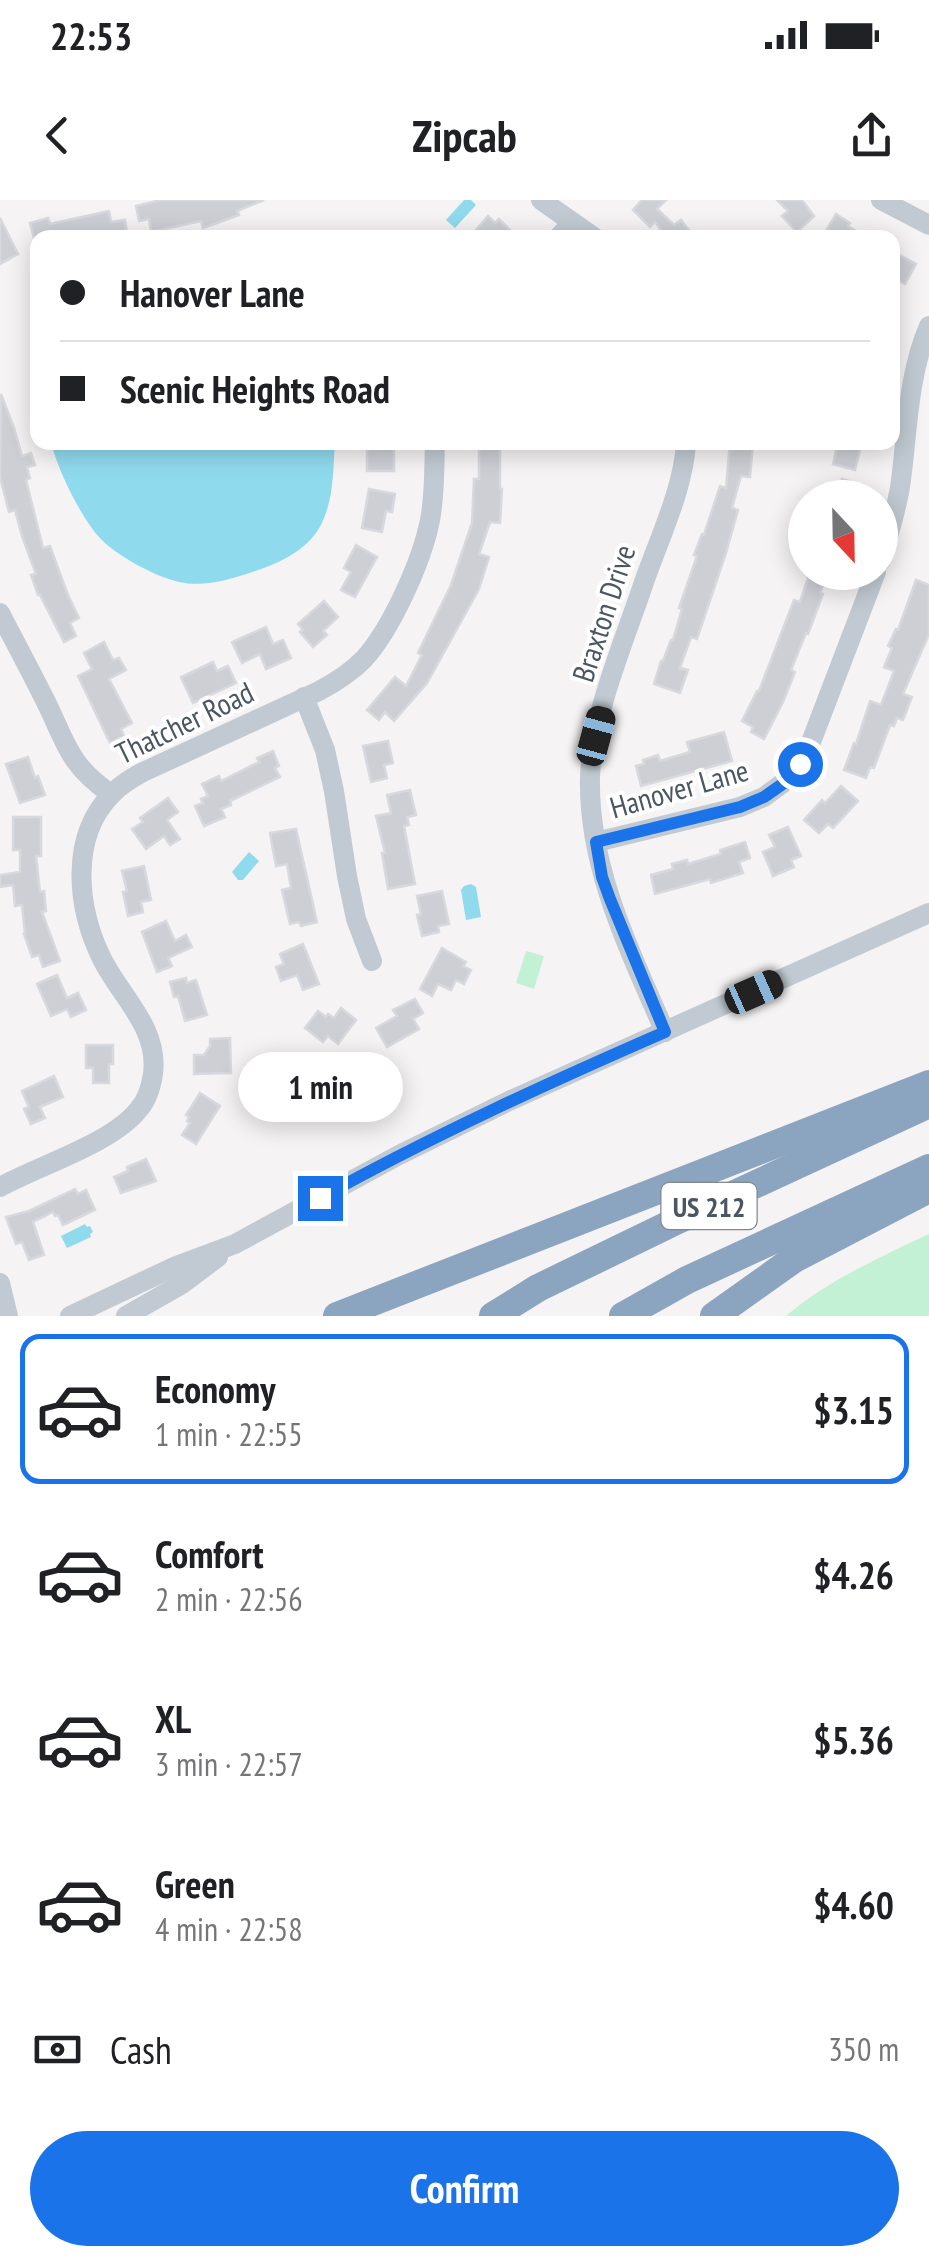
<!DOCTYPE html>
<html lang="en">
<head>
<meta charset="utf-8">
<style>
	body { margin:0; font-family:"PT Sans Narrow",sans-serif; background:#f6f6f6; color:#202124; height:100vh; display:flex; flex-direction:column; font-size:38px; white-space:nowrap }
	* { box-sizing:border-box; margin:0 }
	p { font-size:32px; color:#757577 }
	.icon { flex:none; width:55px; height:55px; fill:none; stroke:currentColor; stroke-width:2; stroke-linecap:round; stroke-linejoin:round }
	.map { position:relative; height:1116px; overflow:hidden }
	.side { display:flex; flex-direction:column; background:#fff; flex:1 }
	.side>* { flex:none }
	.hud { position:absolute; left:30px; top:30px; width:870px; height:220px; border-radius:20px; box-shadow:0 5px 25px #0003; display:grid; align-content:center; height:220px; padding:0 30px; background:#fff }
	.needle { width:65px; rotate:158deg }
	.fabs { position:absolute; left:788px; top:280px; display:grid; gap:20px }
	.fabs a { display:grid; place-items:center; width:110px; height:110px; border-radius:50%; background:#fff; box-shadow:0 5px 25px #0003; font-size:50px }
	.end { position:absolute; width:45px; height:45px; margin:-22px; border:12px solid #1a73e8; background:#fff; box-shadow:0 0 0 5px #fff }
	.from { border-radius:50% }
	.bubble { position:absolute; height:70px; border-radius:35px; background:#fff; box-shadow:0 5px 25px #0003; font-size:32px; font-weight:600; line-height:70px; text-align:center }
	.car { position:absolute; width:30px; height:60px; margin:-30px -15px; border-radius:12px; box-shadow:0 0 8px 2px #0007; background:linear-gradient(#222 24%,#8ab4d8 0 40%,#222 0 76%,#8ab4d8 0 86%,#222 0) }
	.hud b { display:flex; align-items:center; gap:35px; height:95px; font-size:38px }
	.hud b+b { border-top:2px solid #e0e0e0 }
	.hud i { width:25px; height:25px; background:#202124 }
	ul { padding:18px 0 0; list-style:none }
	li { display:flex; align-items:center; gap:30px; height:150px; margin:0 20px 15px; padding:0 10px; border:5px solid transparent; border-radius:20px }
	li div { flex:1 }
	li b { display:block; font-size:38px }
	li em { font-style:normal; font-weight:600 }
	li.current { border-color:#1a73e8 }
	li>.icon { width:90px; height:90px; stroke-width:1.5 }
	.pay { display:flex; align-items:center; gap:25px; height:110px; padding:0 30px; font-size:38px }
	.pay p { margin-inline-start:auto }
	.primary-button { display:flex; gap:20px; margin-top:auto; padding:20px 30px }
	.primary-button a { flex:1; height:115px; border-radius:60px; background:#1a73e8; color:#fff; font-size:40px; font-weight:600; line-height:115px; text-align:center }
	.status { display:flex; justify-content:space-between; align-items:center; height:70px; padding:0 50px; background:#fff; direction:ltr }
	.status svg { height:28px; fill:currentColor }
	header { display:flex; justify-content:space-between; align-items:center; height:130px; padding:0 30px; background:#fff; font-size:45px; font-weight:600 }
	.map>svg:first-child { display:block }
	.green { fill:#c3f1d5 }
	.water { fill:#90daee }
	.building { fill:#cdcfd5; stroke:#d7d9de; stroke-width:2.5 }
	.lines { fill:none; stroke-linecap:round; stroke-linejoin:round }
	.minor { stroke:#c1cad2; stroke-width:20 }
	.highway { stroke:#8ba5c1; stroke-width:28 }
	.route { stroke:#1a73e8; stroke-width:12 }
	.labels { text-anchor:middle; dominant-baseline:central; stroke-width:8; stroke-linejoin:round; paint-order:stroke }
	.shield { fill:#fff; stroke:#808990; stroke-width:2.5 }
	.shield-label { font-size:28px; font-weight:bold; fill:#4a5661 }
	.street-label { font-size:30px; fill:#4a5661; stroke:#fff }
</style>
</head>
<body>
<div class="status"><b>22:53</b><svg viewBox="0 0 49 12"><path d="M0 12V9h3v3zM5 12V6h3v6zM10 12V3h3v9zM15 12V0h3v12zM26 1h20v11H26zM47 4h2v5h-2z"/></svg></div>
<header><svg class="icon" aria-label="back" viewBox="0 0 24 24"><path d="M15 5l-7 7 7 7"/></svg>Zipcab<svg class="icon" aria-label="share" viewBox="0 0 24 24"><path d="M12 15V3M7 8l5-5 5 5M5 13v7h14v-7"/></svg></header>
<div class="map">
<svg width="929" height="1116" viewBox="0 0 929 1116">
	<rect width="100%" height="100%" fill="#f5f3f3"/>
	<!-- green -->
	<g class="green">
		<polygon points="526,751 544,756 534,789 516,783"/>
		<path d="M929 1034V1116H786C827 1081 880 1057 929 1034Z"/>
	</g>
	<!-- water -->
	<g class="water">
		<polygon points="464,0 471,0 476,5 455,28 446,20"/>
		<path d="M51 242 335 243C333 268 334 294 324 318 314 345 287 360 261 369 235 378 206 388 179 382 156 377 115 355 99 337 81 317 57 269 51 242Z"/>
		<polygon points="249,652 259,661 243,680 238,680 232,672"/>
		<polygon points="471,684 476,687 481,717 466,720 461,690 464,686"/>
		<polygon points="85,1024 87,1027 90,1026 93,1032 90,1034 91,1037 67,1048 61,1036"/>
	</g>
	<!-- building -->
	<g class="building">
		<polygon points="161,0 264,0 237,11 239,15 203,28 201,21 151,32 149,19 139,21 136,6"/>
		<polygon points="642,0 666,0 657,9 674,25 681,20 695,38 657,38 663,33 655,22 650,27 633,10"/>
		<polygon points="777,0 802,0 814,16 797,32 782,16 788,11"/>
		<polygon points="109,11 111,22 125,20 128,38 34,38 30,23 48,18 50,24"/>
		<polygon points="836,14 850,23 848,26 866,38 826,38 830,31 827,29"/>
		<polygon points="488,16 495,23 499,19 510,30 503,38 469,38"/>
		<polygon points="0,18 18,54 0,64"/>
		<polygon points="892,51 916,64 905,84 892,78"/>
		<polygon points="1,194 14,228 22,256 31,253 35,265 27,267 30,278 26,280 43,348 50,346 68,395 79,418 70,423 76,436 64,442 40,395 38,395 31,375 36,374 22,336 15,310 9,312 0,277"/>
		<rect x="367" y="242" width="27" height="29"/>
		<polygon points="479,242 500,242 500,289 502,289 500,323 490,322 479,354 489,357 479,389 427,483 394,521 385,512 379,520 367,510 395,477 406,486 422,455 418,453 451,385 472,323 474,279 479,279"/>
		<polygon points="730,242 753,242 750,277 741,276 732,308 738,310 726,353 697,439 691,437 680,468 688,470 680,493 654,484 661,461 663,461 671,440 673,440 682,409 679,408 697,356 694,355 702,334 704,335 720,286 726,288"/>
		<polygon points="838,242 862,242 855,270 833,264"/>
		<polygon points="842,279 862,285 858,298 837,298"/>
		<polygon points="369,289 395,294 392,312 386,311 382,332 362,328"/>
		<polygon points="356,345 377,357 355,397 341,390 351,372 344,368"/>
		<polygon points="810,372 828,372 820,393 823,394 808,434 806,433 791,470 795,472 783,502 764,539 751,532 753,527 742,521 757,491 759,491 794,400 800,402"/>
		<polygon points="916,380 929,385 929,434 903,494 912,497 903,520 897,518 894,526 890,525 874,568 870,567 866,578 844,570 854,543 856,544 870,501 881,505 894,471 884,467 892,448 888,446 896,429 898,430"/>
		<polygon points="324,401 338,417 323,431 327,435 313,447 300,432 303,430 298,424"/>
		<polygon points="266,427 273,444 283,440 291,458 266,469 260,454 242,463 232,442"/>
		<polygon points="104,442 113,460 119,458 126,470 109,479 132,523 121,529 124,536 110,543 78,476 92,469 84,453"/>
		<polygon points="213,462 217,471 228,466 236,483 193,503 181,477"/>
		<polygon points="724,532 732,561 641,586 636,566 644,564 643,560 658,555 660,561 690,552 687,542"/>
		<polygon points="388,541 393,563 384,565 387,578 371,582 363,546"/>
		<polygon points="273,551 279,566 275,568 280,577 230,601 231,605 221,609 225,617 204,626 195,606 203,603 201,599 208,596 202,584 219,576 221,581 259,562 257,558"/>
		<polygon points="28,557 35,578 38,576 45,595 20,603 6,564"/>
		<polygon points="841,586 858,601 833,628 828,624 819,633 804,620 822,600 825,603"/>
		<polygon points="410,590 416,615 407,617 409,625 404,626 415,684 388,689 382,653 385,653 376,616 391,613 387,595"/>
		<polygon points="168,598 178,612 167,620 180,639 170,645 164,636 146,649 132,629 143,622 140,618"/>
		<polygon points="13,617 41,617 41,656 36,656 40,692 44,691 46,711 42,712 60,761 43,767 39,755 32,757 24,734 25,734 22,705 15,706 13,685 0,687 0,675 20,672 20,650 13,650"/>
		<polygon points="788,627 801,656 791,660 794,667 773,676 763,652 775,647 769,635"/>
		<polygon points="296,629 317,722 301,726 299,722 290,724 282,690 291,688 287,664 276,666 270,633"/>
		<polygon points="745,642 750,658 739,662 743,673 711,683 710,679 655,694 651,675 673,669 672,664 687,660 688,664 721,654 720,650"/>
		<polygon points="144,666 151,700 141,702 143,712 128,716 123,692 127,691 122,671"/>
		<polygon points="442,691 449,724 438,726 439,732 422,736 417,715 421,714 417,696"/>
		<polygon points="166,721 175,741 186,735 192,747 168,758 172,766 157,772 142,732"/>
		<polygon points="303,744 319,784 303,790 297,775 281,781 276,767 284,764 280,754"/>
		<polygon points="442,748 466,762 463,766 471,770 464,784 456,780 451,790 438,784 432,796 420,789"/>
		<polygon points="57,775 67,798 78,793 86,810 71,817 67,809 51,816 37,784"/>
		<polygon points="186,778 187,783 196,780 207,815 185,821 178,796 174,797 170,782"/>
		<polygon points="415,799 423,813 413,819 419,829 387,847 376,828 397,816 393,810"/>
		<polygon points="341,808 356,820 338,844 328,836 323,842 305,828 318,811 326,817 328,814 334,818"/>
		<polygon points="230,838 231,873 194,874 194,855 204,855 210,846 210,839"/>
		<polygon points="86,845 113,845 113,864 109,864 109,883 93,883 93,868 86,868"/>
		<polygon points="54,876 63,897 40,907 45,918 31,924 24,909 29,907 22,891"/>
		<polygon points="200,893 220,906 196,944 182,935 190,923 187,921 189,917 186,915"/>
		<polygon points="146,959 156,981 121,993 114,977 128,971 127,967"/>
		<polygon points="75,989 78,994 86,990 95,1010 63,1025 58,1015 55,1016 53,1012 33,1022 44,1055 29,1060 22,1042 16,1044 6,1017 29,1011"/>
	</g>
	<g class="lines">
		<!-- minor -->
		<g class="minor">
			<polyline points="541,0 595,38"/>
			<polyline points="881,0 929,25"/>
			<polyline points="558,38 572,22"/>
			<path d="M880 362C888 337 896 312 900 287 908 232 907 177 929 126"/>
			<path d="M0 413C15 442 30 470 44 498 66 541 67 564 111 594"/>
			<polyline points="304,497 325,550 334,591 347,676 356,719 372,761"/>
			<polyline points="596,642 740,607 764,597 783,583 800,564 811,542 876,372"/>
			<path d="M665 832C630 751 588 668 590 578 592 516 622 447 642 388 657 343 684 289 686 242"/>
			<path d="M0 987C40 965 113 943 139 909 147 900 151 887 153 874 159 828 121 797 102 759 77 708 69 637 112 594 121 584 132 578 143 572L319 491C334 483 350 473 363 460 391 430 422 361 430 320 435 295 434 268 435 242"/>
			<polyline points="0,1083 8,1116"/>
			<polyline points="70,1116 176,1066 235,1044 399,955 511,900 929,713"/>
			<polyline points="126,1116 182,1084 218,1057"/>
		</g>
		<!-- highway -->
		<g class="highway">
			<polyline points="337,1116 929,884"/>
			<polyline points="493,1116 538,1088 676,1021 929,904"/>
			<polyline points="623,1116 687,1080 929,968"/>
			<polyline points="714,1116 794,1059 929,989"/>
		</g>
	</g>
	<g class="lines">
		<!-- route -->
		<path class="route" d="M320 998C432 936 548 883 665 832L610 699 602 677 596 642 740 607 764 597 784 583 800 564"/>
	</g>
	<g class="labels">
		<!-- shield labels -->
		<rect class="shield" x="661.5" y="983" width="95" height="46" rx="8"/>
		<g class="shield-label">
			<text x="709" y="1006">US 212</text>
		</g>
		<!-- street labels -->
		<g class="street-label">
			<text transform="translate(603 413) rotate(-72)">Braxton Drive</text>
			<text transform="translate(184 522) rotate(-26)">Thatcher Road</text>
			<text transform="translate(679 588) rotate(-16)">Hanover Lane</text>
		</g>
	</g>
</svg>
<div class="fabs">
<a><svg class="needle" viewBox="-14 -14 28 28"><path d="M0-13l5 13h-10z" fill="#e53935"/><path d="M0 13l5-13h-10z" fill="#757577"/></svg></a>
</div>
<i class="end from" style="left:800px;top:564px"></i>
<i class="end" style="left:320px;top:998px"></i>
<div class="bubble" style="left:238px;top:852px;width:165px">1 min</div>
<i class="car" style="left:596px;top:536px;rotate:15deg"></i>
<i class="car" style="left:754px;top:792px;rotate:66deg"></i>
<div class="hud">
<b><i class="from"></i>Hanover Lane</b>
<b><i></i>Scenic Heights Road</b>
</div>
</div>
<section class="side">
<ul>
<li class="current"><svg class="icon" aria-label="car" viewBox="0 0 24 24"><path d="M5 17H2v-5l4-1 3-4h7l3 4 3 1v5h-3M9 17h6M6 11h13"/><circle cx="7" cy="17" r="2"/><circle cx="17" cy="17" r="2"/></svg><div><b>Economy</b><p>1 min · 22:55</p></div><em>$3.15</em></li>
<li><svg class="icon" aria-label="car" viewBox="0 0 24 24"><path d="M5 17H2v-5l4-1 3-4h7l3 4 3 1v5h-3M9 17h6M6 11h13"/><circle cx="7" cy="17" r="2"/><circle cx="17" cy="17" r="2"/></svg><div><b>Comfort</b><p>2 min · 22:56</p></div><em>$4.26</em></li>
<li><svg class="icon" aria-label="car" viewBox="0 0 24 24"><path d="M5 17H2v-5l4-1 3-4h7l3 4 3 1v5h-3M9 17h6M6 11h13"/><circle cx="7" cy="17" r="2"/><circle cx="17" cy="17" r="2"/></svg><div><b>XL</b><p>3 min · 22:57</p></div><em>$5.36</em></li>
<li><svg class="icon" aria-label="car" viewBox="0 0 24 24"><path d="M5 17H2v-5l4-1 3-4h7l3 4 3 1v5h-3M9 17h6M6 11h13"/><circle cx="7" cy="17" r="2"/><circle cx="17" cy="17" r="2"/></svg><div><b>Green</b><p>4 min · 22:58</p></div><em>$4.60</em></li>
</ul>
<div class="pay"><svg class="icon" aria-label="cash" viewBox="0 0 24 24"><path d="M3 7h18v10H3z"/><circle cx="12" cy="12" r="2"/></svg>Cash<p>350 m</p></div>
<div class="primary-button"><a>Confirm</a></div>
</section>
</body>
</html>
